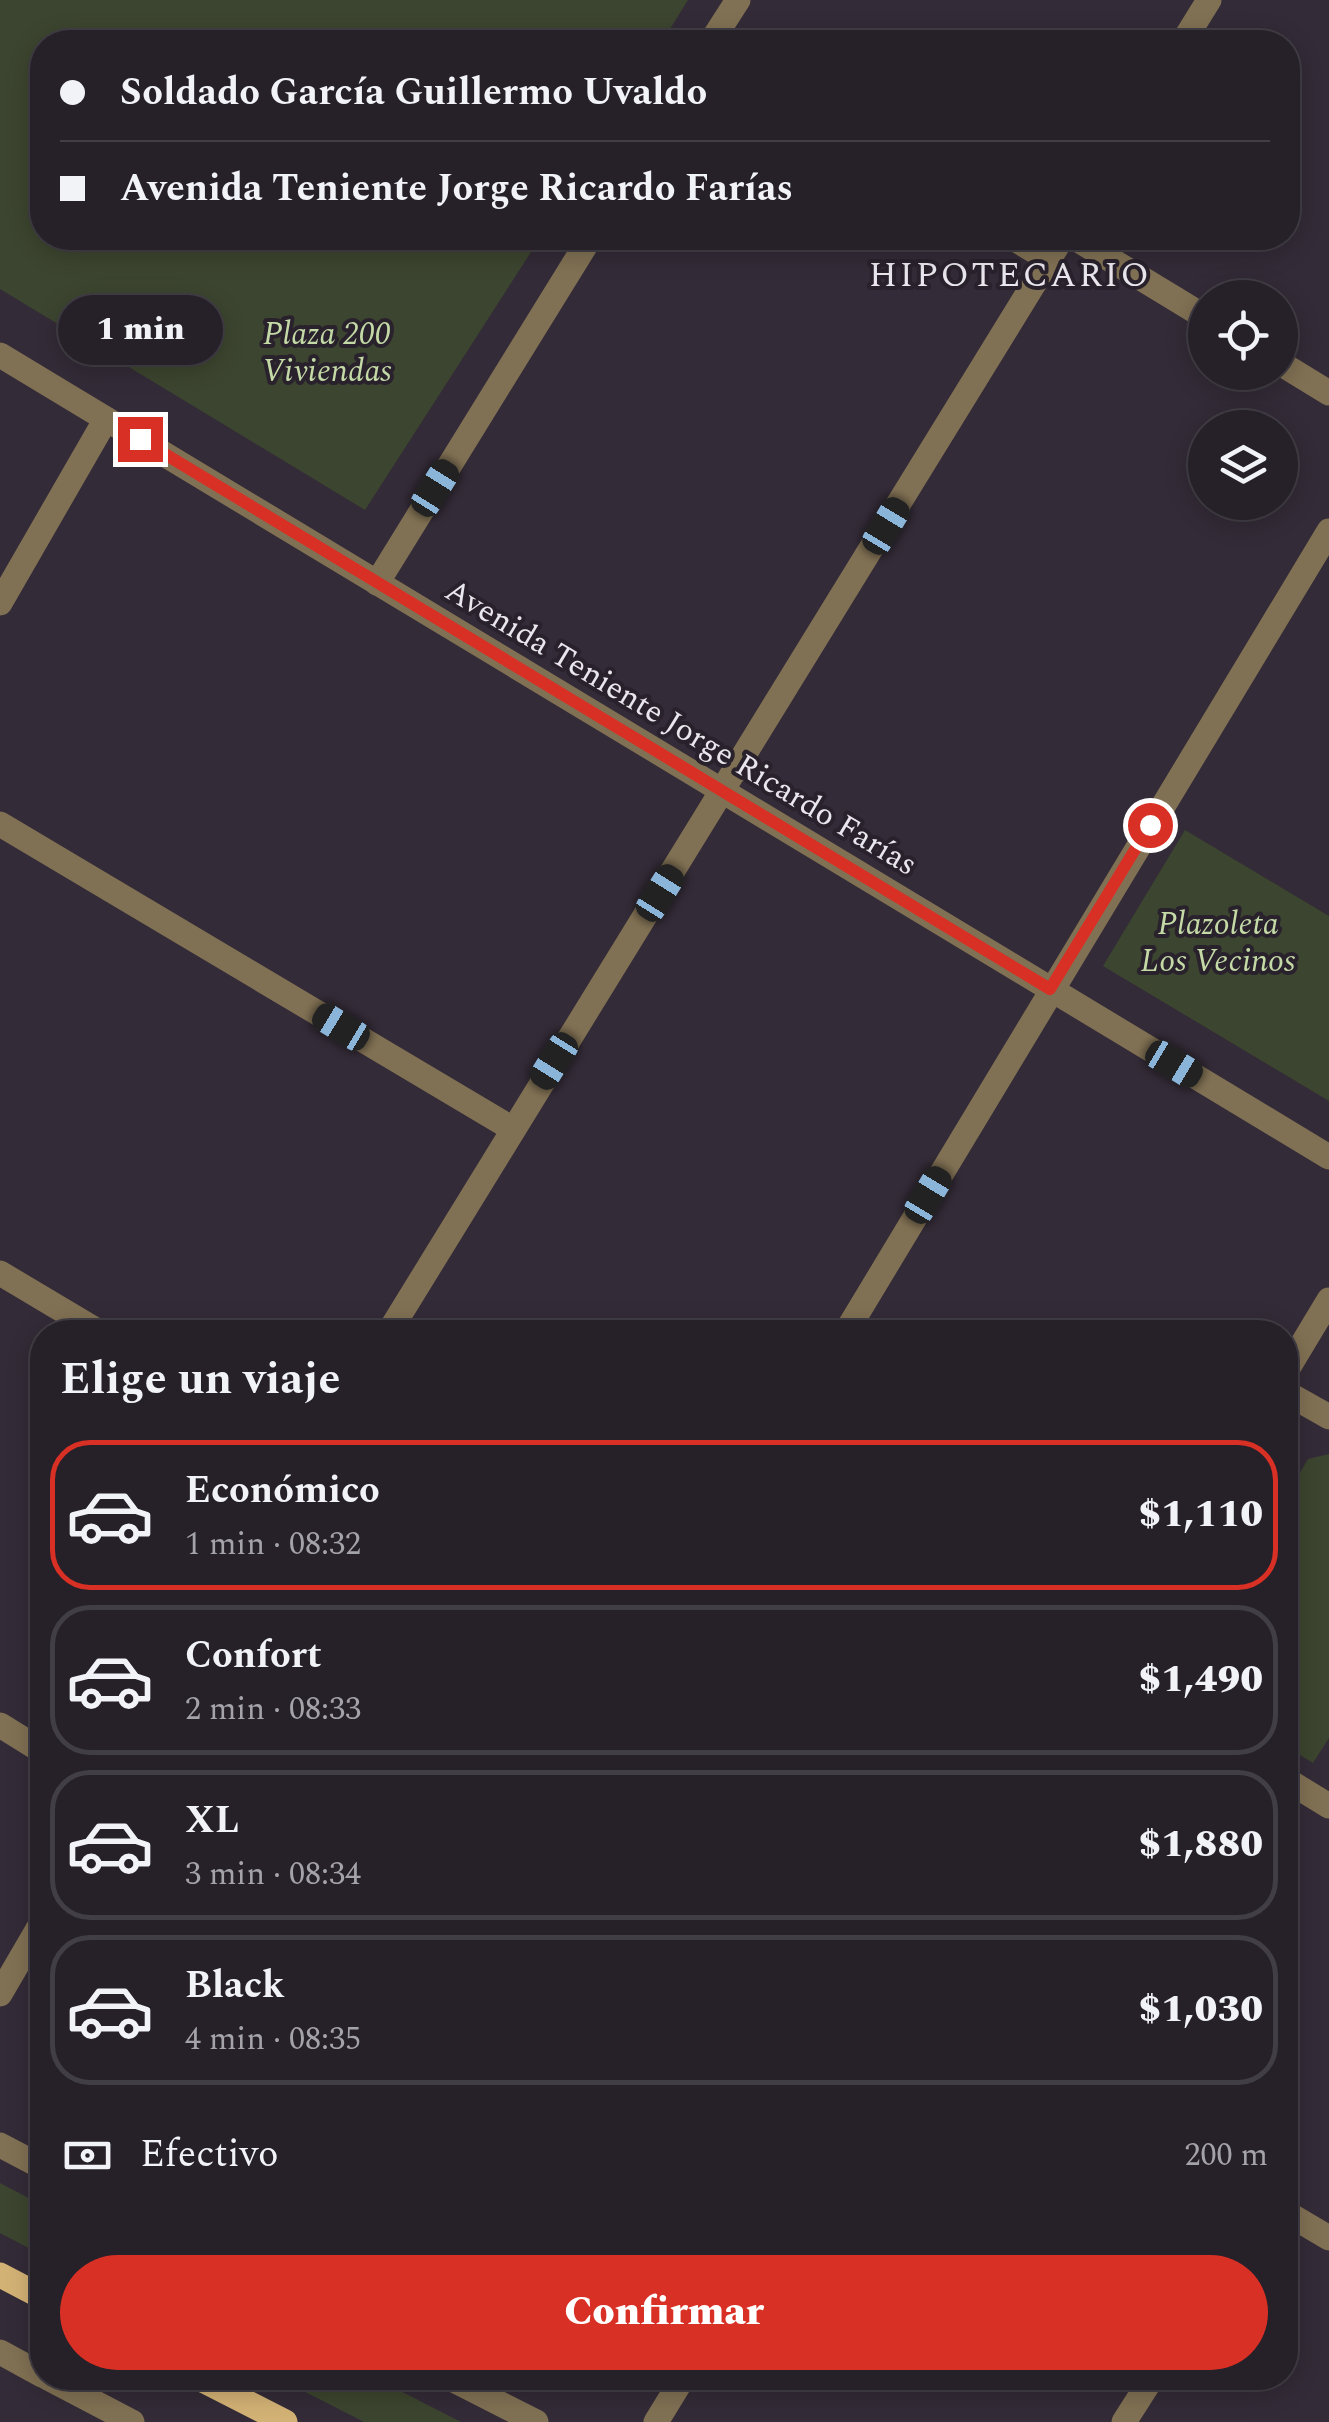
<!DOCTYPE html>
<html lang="es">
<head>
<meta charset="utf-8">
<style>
	body { margin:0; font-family:Spectral,serif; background:#322d35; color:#f1f3f6; height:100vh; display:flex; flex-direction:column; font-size:38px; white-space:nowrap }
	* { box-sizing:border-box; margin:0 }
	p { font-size:32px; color:#a4a3a8 }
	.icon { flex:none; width:55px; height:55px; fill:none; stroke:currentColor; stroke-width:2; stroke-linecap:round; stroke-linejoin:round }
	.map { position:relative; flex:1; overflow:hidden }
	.details { position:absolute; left:30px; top:1320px; width:1268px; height:1070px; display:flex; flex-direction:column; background:#262029; border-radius:40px; box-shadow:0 5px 25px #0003,0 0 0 2px #423e46 }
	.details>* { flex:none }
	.top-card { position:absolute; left:30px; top:30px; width:1270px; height:220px; border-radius:40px; box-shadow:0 5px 25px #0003,0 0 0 2px #423e46; display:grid; align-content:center; height:220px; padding:0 30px; background:#262029 }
	.fabs { position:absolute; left:1188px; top:280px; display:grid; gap:20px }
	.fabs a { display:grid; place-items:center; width:110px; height:110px; border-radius:50%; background:#262029; box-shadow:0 5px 25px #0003,0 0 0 2px #423e46; font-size:50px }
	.end { position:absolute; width:45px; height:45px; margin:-22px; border:12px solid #d93025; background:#fff; box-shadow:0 0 0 5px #fff }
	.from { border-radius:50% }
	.bubble { position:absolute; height:70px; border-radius:35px; background:#262029; box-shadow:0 5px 25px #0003,0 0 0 2px #423e46; font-size:32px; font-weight:800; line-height:70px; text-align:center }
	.car { position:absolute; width:30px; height:60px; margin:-30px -15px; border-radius:12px; box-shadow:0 0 8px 2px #0007; background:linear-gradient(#222 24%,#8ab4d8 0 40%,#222 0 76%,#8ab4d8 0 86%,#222 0) }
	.top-card b { display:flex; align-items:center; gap:35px; height:95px; font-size:38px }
	.top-card b+b { border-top:2px solid #423e46 }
	.top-card i { width:25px; height:25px; background:#f1f3f6 }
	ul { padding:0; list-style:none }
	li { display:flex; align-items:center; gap:30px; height:150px; margin:0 20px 15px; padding:0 10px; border:5px solid #423e46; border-radius:40px }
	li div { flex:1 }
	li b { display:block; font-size:38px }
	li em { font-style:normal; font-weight:800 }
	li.current { border-color:#d93025 }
	li>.icon { width:90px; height:90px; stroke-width:1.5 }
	h2 { padding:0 30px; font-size:45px; line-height:120px }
	.pay { display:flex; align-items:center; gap:25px; height:110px; padding:0 30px; font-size:38px }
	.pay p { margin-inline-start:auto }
	.action { display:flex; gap:20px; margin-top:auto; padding:20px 30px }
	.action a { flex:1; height:115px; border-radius:60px; background:#d93025; color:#fff; font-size:40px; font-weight:800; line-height:115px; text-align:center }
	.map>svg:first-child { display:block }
	.green { fill:#3c452f }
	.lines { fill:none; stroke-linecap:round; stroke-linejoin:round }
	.minor { stroke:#817154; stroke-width:25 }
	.major { stroke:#d3b275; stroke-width:25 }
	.route { stroke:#d93025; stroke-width:12 }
	.labels { text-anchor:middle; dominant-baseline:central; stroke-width:8; stroke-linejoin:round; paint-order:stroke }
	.park-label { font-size:32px; font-style:italic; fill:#c4daa6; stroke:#29222d }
	.street-label { font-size:32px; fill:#eae6ed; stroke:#29222d }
	.neighbourhood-label { font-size:35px; letter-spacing:2.5px; fill:#eae6ed; stroke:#29222d }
</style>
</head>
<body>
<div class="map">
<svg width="1329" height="2422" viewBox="0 0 1329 2422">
	<rect width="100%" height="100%" fill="#332b37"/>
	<!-- green -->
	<g class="green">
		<polygon points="0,0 688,0 662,42 42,42 42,238 540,238 365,510 0,289"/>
		<polygon points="1185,830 1329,916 1329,1101 1103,966"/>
		<polygon points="1329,1454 1329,1738 1313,1763 1285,1746 1285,1498 1308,1459"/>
		<polygon points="0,2183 42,2205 42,2255 0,2233"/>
		<polygon points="278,2378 375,2378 461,2422 364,2422"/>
	</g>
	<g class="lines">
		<!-- minor -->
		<g class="minor">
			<polyline points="711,42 738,0"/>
			<polyline points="1183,42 1209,0"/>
			<polyline points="1013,238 1048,259"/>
			<polyline points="1075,238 1205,317"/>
			<polyline points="0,355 1329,1157"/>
			<polyline points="1280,363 1329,393"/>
			<polyline points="377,583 590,238"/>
			<polyline points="0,603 106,419"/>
			<polyline points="0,824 511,1128"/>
			<polyline points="0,1273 99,1332"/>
			<polyline points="389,1332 1062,238"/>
			<polyline points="846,1332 1329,531"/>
			<polyline points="1285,1373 1329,1300"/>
			<polyline points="1285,1392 1329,1417"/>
			<polyline points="0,1725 42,1751"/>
			<polyline points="1285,1779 1329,1806"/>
			<polyline points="0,1994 42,1922"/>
			<polyline points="0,2145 42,2167"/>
			<polyline points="1285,2212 1329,2238"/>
			<polyline points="0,2352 42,2375"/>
			<polyline points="48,2378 132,2422"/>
			<polyline points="450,2378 536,2422"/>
			<polyline points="656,2422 683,2378"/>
			<polyline points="1124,2422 1152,2378"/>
		</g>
		<!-- major -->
		<g class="major">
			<polyline points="0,2275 42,2297"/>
			<polyline points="199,2378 285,2422"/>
		</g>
	</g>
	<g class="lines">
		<!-- route -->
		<polyline class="route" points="140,439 1050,989 1150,825"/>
	</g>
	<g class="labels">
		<!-- park labels -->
		<g class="park-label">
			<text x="327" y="334">Plaza 200<tspan x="327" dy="37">Viviendas</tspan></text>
			<text x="1218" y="924">Plazoleta<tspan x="1218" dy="37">Los Vecinos</tspan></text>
		</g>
		<!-- street labels -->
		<g class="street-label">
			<text transform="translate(681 728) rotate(31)">Avenida Teniente Jorge Ricardo Farías</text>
		</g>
		<!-- neighbourhood labels -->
		<g class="neighbourhood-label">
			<text x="1010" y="275">HIPOTECARIO</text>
		</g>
	</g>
</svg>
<div class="fabs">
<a><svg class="icon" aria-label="locate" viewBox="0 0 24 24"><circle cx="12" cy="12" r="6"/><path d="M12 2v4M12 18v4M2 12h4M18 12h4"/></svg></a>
<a><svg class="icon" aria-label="layers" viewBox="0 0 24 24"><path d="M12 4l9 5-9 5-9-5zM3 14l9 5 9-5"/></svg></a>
</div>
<i class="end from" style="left:1150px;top:825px"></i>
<i class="end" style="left:140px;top:439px"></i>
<div class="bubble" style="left:58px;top:295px;width:165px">1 min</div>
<i class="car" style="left:435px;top:488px;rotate:32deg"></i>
<i class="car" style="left:886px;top:526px;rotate:31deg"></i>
<i class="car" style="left:660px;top:893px;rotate:32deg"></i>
<i class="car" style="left:341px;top:1027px;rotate:301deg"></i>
<i class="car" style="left:554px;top:1061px;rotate:212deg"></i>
<i class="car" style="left:1174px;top:1064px;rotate:121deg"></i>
<i class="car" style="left:928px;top:1195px;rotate:31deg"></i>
<div class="top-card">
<b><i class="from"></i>Soldado García Guillermo Uvaldo</b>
<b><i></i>Avenida Teniente Jorge Ricardo Farías</b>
</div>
<section class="details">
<h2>Elige un viaje</h2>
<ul>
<li class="current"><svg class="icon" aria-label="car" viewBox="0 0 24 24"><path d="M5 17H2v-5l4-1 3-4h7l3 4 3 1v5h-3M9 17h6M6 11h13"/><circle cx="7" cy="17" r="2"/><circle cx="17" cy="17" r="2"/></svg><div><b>Económico</b><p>1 min · 08:32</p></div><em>$1,110</em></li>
<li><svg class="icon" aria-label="car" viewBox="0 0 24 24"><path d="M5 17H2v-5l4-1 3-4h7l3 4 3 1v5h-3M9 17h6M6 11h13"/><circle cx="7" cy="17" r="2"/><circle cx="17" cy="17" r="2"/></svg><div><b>Confort</b><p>2 min · 08:33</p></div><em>$1,490</em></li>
<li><svg class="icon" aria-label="car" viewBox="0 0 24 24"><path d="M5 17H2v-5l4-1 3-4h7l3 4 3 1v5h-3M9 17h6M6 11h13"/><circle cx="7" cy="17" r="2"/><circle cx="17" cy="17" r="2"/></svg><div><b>XL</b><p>3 min · 08:34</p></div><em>$1,880</em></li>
<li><svg class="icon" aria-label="car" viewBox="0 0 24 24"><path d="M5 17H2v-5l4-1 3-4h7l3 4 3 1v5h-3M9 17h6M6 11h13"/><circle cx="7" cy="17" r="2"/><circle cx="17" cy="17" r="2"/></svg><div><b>Black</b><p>4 min · 08:35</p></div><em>$1,030</em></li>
</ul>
<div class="pay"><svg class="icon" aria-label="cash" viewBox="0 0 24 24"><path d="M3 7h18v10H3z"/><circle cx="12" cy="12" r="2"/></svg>Efectivo<p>200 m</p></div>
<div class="action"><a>Confirmar</a></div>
</section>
</div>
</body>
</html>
